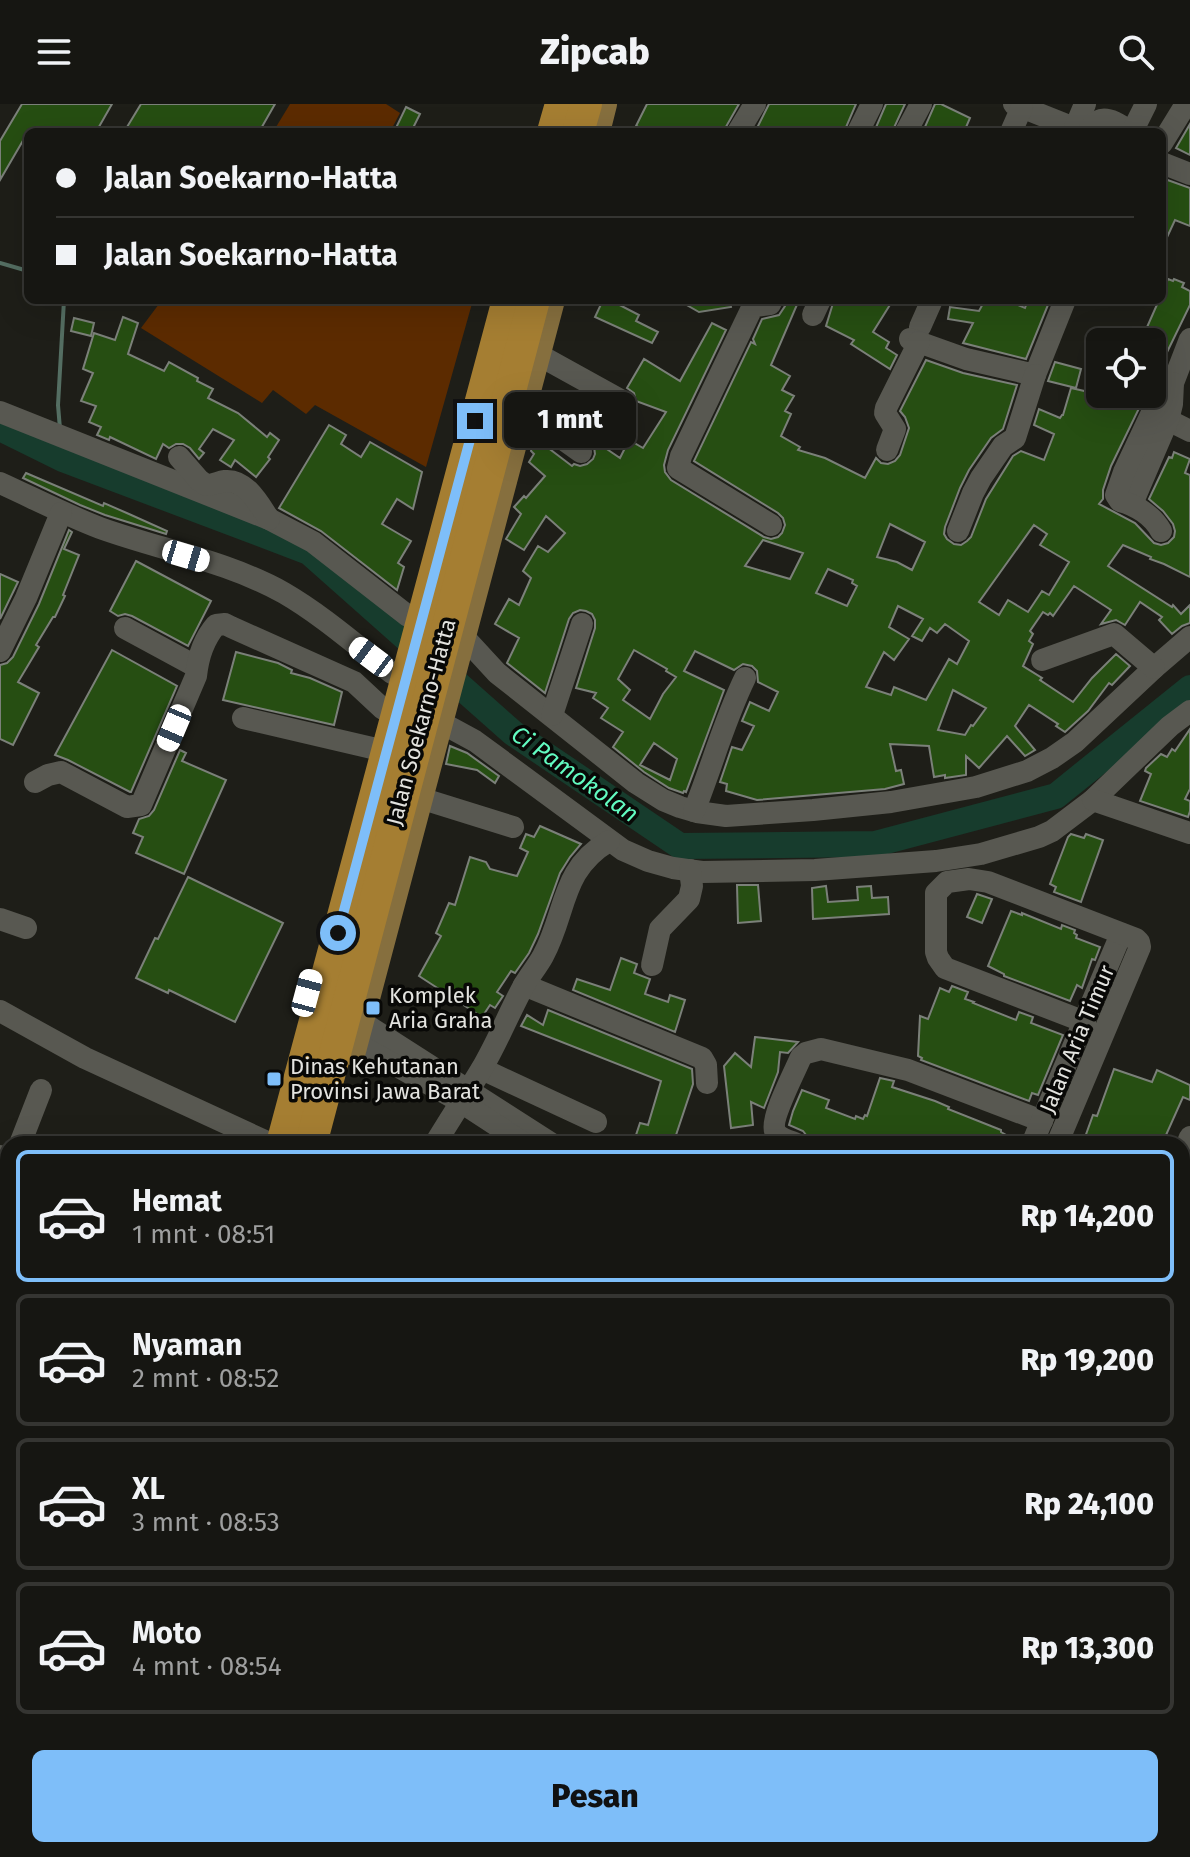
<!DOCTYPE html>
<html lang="id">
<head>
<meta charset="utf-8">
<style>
	body { margin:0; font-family:"Fira Sans",sans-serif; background:#1f1f1b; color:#f1f3f6; height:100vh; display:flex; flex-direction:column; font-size:30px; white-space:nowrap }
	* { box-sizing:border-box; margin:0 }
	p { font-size:26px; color:#9e9f9f }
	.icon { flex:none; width:44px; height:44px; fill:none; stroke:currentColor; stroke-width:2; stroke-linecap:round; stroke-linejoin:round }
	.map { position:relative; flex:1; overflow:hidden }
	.details { position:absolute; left:0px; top:1032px; width:1190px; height:722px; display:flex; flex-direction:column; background:#161612; border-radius:24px 24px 0 0; box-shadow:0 8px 32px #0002,0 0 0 2px #353532 }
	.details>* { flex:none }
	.top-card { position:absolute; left:24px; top:24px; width:1142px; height:176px; border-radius:12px; box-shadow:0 8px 32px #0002,0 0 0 2px #353532; display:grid; align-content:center; height:176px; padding:0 32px; background:#161612 }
	.controls { position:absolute; left:1086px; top:224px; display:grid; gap:16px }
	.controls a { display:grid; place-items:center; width:80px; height:80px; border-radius:12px; background:#161612; box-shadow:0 8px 32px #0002,0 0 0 2px #353532; font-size:40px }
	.end { position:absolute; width:36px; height:36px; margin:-18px; border:10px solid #7ebef9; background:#111; box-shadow:0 0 0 4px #111 }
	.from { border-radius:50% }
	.bubble { position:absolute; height:56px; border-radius:12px; background:#161612; box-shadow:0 8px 32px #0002,0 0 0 2px #353532; font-size:26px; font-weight:800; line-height:56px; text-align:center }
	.car { position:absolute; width:24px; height:48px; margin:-24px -12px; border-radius:10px; box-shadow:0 0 6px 2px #0007; background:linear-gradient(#fff 24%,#345 0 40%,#fff 0 76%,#345 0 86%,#fff 0) }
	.top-card b { display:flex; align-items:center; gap:28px; height:76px; font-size:30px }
	.top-card b+b { border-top:2px solid #353532 }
	.top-card i { width:20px; height:20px; background:#f1f3f6 }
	ul { padding:14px 0 0; list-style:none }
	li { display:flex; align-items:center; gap:24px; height:132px; margin:0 16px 12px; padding:0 16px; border:4px solid #353532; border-radius:12px }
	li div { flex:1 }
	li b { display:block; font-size:30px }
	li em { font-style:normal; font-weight:800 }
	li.selected { border-color:#7ebef9 }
	li>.icon { width:72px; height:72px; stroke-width:1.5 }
	.primary-button { display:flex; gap:16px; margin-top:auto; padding:16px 32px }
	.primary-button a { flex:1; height:92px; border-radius:12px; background:#7ebef9; color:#111; font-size:32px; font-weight:800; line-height:92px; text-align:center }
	header { display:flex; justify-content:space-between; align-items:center; height:104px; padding:0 32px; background:#161612; font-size:36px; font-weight:800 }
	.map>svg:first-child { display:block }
	.green { fill:#5c2b00 }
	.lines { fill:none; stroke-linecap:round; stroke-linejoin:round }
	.stream { stroke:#546e62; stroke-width:4 }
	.river { stroke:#173c2d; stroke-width:26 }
	.building { fill:#264e12; stroke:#7b8079; stroke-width:2; fill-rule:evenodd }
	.minor { stroke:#585851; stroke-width:22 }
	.major { stroke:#866f3e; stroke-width:28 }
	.highway { stroke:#a57e32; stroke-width:32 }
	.route { stroke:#7ebef9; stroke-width:10 }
	.poi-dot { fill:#7ebef9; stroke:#080806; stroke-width:3 }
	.labels { text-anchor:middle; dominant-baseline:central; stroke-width:7; stroke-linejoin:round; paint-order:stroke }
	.street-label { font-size:22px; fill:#e3e3df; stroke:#080806 }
	.poi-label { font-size:22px; fill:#e3e3df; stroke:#080806; text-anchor:start }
	.water-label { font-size:24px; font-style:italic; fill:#62fbc1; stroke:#080806 }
</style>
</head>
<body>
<header><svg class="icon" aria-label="menu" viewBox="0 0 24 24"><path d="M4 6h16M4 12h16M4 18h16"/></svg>Zipcab<svg class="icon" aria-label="search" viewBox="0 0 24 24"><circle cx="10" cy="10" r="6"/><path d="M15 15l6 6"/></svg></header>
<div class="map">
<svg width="1190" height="1753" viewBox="0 0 1190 1753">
	<rect width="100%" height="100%" fill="#1e1e18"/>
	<!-- green -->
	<g class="green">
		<polygon points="290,0 386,0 400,9 390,28 273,28"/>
		<polygon points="162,196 473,196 426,363 315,301 306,310 273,286 262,299 141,224"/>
		<polygon points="517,1746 619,1746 637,1753 536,1753"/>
	</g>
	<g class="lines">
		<!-- stream -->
		<g class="stream">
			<polyline points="0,159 28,167"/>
			<polyline points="60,325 58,301 64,196"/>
			<polyline points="62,342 63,355"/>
		</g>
		<!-- river -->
		<g class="river">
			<polyline points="0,324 63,355 309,448 513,629 680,742 875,740 1056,692 1190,584"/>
			<polyline points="0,1622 8,1622"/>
			<polyline points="404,1746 422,1753"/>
		</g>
	</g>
	<!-- building -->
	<g class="building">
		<polygon points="22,0 112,0 96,28 28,28 0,76 0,37"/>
		<polygon points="141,0 275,0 259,28 124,28"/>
		<polygon points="647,0 739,0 723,28 639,28 641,24 636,22"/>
		<polygon points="769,0 856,0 844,28 755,28"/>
		<polygon points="886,0 905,0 892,28 874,28"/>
		<polygon points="935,0 941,0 970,14 964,28 929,28 924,25"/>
		<polygon points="406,3 420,10 411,28 394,28"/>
		<polygon points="1190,20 1190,51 1176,44"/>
		<polygon points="1162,74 1190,84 1190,122 1175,116 1162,144"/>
		<polygon points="1168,175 1173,177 1174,175 1184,179 1182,183 1190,187 1190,201 1152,279 1152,233 1144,230 1159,196 1162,196 1162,189"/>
		<polygon points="603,196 610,196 639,211 636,217 658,228 652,239 595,213"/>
		<polygon points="678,196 730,196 731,203 699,208"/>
		<path d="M786 196H799L771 261 790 272 782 286 794 292 785 307 791 310 781 332 800 343 798 346 825 354 865 374 876 354 881 359 888 360 895 357 900 351 909 324 905 313 900 307 926 256 963 269 1017 281 1003 325 991 334 969 366 960 384 945 423 944 430 947 435 954 440 961 441 967 437 971 433 986 395 1013 352 1021 347 1044 356 1054 330 1034 321 1039 305 1060 314 1062 311H1063L1071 284 1102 291 1146 290 1111 362 1103 386V395L1099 400 1135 419 1154 439 1161 441 1168 439 1174 433 1175 427 1173 420 1163 407 1149 395 1169 353 1172 354 1174 348 1190 355 1185 369 1190 371V473L1164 460 1150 455 1151 453 1123 441 1108 462 1172 503 1173 501 1181 510 1190 501V519L1182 522 1172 530 1159 516 1162 513 1140 498 1125 521 1116 516 1101 520 1111 506 1074 482 1053 512 1050 509 1048 511 1043 508 1030 527 1033 530 1029 537 1033 540 1023 562 1042 574 1040 576 1073 598 1092 574 1116 550 1130 562 1112 581 1109 579 1088 607 1065 628 1056 622 1058 620 1029 601 1015 622 1035 646 1025 652 1007 632 979 664 966 652V671L945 674V671L934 673 929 642 890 640 896 667 901 666 904 680 885 685 757 696 726 687 727 680 720 678 732 643 742 646 754 622 742 617 750 598 769 607 778 588 758 578 757 567 752 562 743 560 734 566 695 547 684 567 724 586 686 688 684 687 683 689 669 684 644 668 613 643 623 628 601 614 608 604 593 594 596 589 576 584 595 524V516L592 510 586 507 580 506 573 509 569 515 545 589 507 559 519 534 495 520 509 495 519 501 531 474 523 467 538 442 548 448 565 429 546 412 524 446 506 435 521 410 514 403 524 392 526 394 545 372 529 358 534 350 531 347 535 334 572 362 574 360 580 362 587 360 593 355 595 350 594 343 590 338 592 336 581 330 587 318 585 316 595 298 612 308 595 337 620 354 629 336 643 344 666 308 636 297 634 289 627 284 644 255 680 277 712 219 726 226 668 346 664 361 665 368 671 376 764 433 771 435 778 433 782 429 785 421 783 414 778 409 694 357 751 238 755 240 753 235 762 215 779 211 785 202ZM890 420 925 438 912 466 897 458 877 453ZM1034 421 1047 430 1040 441 1069 458 1049 491 1042 487 1028 508 1008 496 999 511 979 498ZM763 436 803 449 790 475 745 462ZM828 465 853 476 852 479 857 482 847 502 816 489ZM898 502 923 515 912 532 922 537 930 524 937 529 945 520 969 537 957 560 949 555 926 596 894 583 891 591 866 583 884 548 894 556 909 535 889 523ZM634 546 667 565 666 567 676 573 663 590 650 615 623 596 630 586 618 575ZM953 586 986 604 973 622 971 621 965 631 938 626ZM654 639 677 655 670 676 640 661Z"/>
		<polygon points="834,196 893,196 873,228 889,238 886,244 897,251 890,265 851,240 854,236 826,222"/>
		<polygon points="985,196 1006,196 1025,204 1028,196 1050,196 1026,255 963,239 973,219 948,215 950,203 979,207"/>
		<polygon points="123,213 138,219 128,250 164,267 169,258 198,274 197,277 213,285 208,294 238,309 267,333 270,329 279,336 268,353 270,355 256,373 235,356 231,363 220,356 234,336 213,325 199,345 204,349 199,355 190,344 183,340 176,340 169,344 163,340 156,355 110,333 109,336 97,331 101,323 89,318 96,302 81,297 93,269 83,265 94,229 115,236"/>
		<polygon points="74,214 94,219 91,232 71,227"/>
		<polygon points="1055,258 1081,265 1076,284 1048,277"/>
		<polygon points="329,321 346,331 341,340 361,353 370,338 422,368 413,405 397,395 382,420 411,437 398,459 404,463 397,486 321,427 279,404"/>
		<polygon points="26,369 103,402 104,399 129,410 167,427 166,430 105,411 80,401 23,374"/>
		<polygon points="69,426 72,428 64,445 79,451 63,491 65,492 55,513 53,513 36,541 39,543 18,578 39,589 13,641 0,635 0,561 7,559 13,553 39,500"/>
		<polygon points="136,457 211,497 188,542 132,512 125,510 118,512 110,507"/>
		<polygon points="0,470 18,478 0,515"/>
		<polygon points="112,546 177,582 131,688 130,688 68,656 55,651"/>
		<polygon points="236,548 278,559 292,566 291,569 310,574 342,588 334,621 223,596"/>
		<polygon points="1190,625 1190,685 1185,695 1190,697 1190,707 1188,713 1140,697 1151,670 1145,667 1146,664 1161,650 1167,653 1172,645 1175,647"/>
		<polygon points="450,642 467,649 499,672 495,679 477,666 446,660"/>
		<polygon points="180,646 186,649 182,657 226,676 184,770 136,749 143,733 133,729 139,715 149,712 154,706"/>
		<polygon points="540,722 581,740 570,753 560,769 538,830 529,849 515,869 511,867 497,888 503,892 495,904 490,901 482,913 419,872 441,832 436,829 449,799 455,801 470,753 486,758 490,765 517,772 528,748 520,744 526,730 534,733"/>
		<polygon points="1071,730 1084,734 1086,730 1103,736 1081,798 1054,788 1056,783 1050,780 1068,733"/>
		<polygon points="188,773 283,819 235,918 169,886 168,889 136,874 155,834 158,835"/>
		<polygon points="737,781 758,781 761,817 738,819"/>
		<polygon points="826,782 828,798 858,796 857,783 871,782 872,794 888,793 889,810 813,815 812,784"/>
		<polygon points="977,790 992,795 982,819 967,813"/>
		<polygon points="1011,807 1022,811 1022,809 1061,825 1062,821 1075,826 1074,829 1077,831 1076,834 1100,843 1095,856 1092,855 1082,884 1077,881 1070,897 1004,872 1004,870 988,862"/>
		<polygon points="621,854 637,860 634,869 650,875 645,890 668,898 670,891 685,896 675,928 573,886 577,875 610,886"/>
		<polygon points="952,882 968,888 965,895 974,898 973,899 1016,916 1019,908 1033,913 1031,919 1063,931 1038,991 1032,989 1029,997 921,956 922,954 918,952 920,912 928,915 940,884 949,888"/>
		<polygon points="548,906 692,965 693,980 673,1040 633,1040 640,1019 648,1021 661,977 521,922 527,911 543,921"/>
		<polygon points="755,933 798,938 788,949 780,948 778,968 764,1004 751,998 753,1021 731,1024 724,962 735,949 751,963"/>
		<polygon points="1114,965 1152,978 1157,966 1190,981 1190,996 1183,993 1162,1040 1094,1040 1084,1036 1093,1011 1097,1012"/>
		<polygon points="880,974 894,977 892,983 935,997 949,1003 948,1005 1001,1026 1001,1028 1006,1031 1003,1040 840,1040 819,1032 817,1039 810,1036 803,1027 789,1021 793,1007 802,986 829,996 826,1004 855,1015 856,1012 863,1015 865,1011 867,1012"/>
	</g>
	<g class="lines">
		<!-- minor -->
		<g class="minor">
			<polyline points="1014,0 1084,28"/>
			<polyline points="1075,24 1085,0"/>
			<polyline points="738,28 755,0"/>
			<polyline points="858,28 872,0"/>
			<polyline points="906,28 921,0"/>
			<polyline points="1011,28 1022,3"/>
			<path d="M1088 28C1091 24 1093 20 1098 17 1108 12 1122 22 1130 28"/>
			<polyline points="1132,28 1146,0"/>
			<polyline points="1162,39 1186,0"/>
			<polyline points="1162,59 1190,70"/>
			<polyline points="813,211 820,196"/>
			<polyline points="920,223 932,196"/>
			<polyline points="910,235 966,255 1035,271 1065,196"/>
			<polyline points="537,250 622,297"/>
			<polyline points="522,306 581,348"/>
			<polyline points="0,308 269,415 313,438 408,512"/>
			<polyline points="1168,316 1190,327"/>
			<polyline points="887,346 895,325 885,309 886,304 919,238"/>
			<path d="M179 353 199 376 206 381C213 381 218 378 225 377 246 375 259 400 269 415"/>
			<path d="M0 379C33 394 66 411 100 424 161 446 227 457 284 489 322 511 357 542 392 569"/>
			<polyline points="1132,400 1168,316 1172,300 1173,279 1190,235"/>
			<polyline points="771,421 678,364 681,352 751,206 755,202 770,200 772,196"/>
			<polyline points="958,427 973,389 981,374 1003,342 1015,334 1035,271"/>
			<path d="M1161 427C1153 412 1136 401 1120 397L1116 391 1124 368 1157 298 1173 279"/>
			<polyline points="125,524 197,563"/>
			<polyline points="462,531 497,569 636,679 663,696 680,703 697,708 726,712 813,706 891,698 976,683 1027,667 1052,654 1075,638 1154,564 1190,533"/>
			<polyline points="0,547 26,494 61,409"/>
			<polyline points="1042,556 1114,530 1154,564"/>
			<polyline points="552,611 582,520"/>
			<polyline points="243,614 372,644"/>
			<polyline points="440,618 475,637 623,746 648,757 673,764 702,768 815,766 936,757 981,750 1039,733 1052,727 1093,696 1170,622 1190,607"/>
			<path d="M35 678 48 671 61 668 127 703 141 701 196 572C198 553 203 536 216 521L225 520 231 523 354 578 383 605"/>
			<polyline points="420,694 513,723"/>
			<polyline points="1093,696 1190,729"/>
			<path d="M694 707C712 662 724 617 745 574"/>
			<polyline points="0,815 26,824"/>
			<polyline points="652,861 660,825 689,795 692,782 690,766"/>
			<polyline points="524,881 702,954 706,961 707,979"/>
			<polyline points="0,907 85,954 267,1038"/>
			<polyline points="360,917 552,1040"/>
			<polyline points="354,938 461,998 525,1040"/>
			<polyline points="482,965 596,1018"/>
			<polyline points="20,1040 41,986"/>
			<path d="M435 1040C450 1015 466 991 481 966 497 939 508 911 523 883 529 872 537 863 543 852 567 808 560 766 609 737"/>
			<path d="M797 1040C790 1037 778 1034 775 1027 770 1015 795 967 801 953L806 949 821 945 908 966 1042 1017"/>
			<polyline points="1032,1040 1121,830"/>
			<polyline points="1057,1040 1140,843 1139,838 1136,835 988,778 969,775 947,778 936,789 936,848 938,854 945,864 1085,918"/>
			<polyline points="0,1052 8,1055"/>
			<polyline points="1182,1053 1190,1033"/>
			<polyline points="0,1119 4,1111 8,1075"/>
			<polyline points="1182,1205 1190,1208"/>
			<polyline points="0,1219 8,1220"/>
			<polyline points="1182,1408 1190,1426"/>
			<polyline points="0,1422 8,1426"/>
			<polyline points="1182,1468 1190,1487"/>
			<polyline points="0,1542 8,1532"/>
			<polyline points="0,1638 8,1638"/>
			<polyline points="1182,1646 1190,1643"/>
			<polyline points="1182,1683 1190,1669"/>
			<polyline points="1182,1728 1190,1732"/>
			<polyline points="340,1746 359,1753"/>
			<polyline points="484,1746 502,1753"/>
			<polyline points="884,1753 888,1746"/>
			<polyline points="1006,1753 1009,1746"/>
			<polyline points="1127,1753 1130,1746"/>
			<polyline points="1154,1753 1156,1746"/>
		</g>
		<!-- major -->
		<g class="major">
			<polyline points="596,28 603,0"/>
			<polyline points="352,947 551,196"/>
		</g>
		<!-- highway -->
		<g class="highway">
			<polyline points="553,28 561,0"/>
			<polyline points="578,28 586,0"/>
			<polyline points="282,1040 508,196"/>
			<polyline points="311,1040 534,196"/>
			<polyline points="92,1753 93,1746"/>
			<polyline points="120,1753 122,1746"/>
		</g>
	</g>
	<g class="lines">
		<!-- route -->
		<polyline class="route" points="338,829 475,317"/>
	</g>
	<!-- markers -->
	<g class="poi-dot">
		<rect x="365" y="896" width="16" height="16" rx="4"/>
		<rect x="266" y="967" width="16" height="16" rx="4"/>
	</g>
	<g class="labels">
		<!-- street labels -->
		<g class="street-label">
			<text transform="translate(421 618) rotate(-75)">Jalan Soekarno-Hatta</text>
			<text transform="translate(1077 935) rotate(-67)">Jalan Aria Timur</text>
		</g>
		<!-- poi labels -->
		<g class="poi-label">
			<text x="389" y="891">Komplek<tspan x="389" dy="25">Aria Graha</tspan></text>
			<text x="290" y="962">Dinas Kehutanan<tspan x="290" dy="25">Provinsi Jawa Barat</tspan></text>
		</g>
		<!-- water labels -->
		<g class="water-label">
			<text transform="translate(575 670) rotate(35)">Ci Pamokolan</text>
		</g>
	</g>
</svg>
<div class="controls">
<a><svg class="icon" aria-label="locate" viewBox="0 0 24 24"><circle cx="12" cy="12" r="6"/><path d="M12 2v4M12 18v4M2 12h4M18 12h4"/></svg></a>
</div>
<i class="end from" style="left:338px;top:829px"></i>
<i class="end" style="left:475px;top:317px"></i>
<div class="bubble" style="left:504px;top:288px;width:132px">1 mnt</div>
<i class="car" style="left:186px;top:452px;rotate:107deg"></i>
<i class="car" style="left:371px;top:553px;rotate:307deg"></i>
<i class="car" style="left:174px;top:624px;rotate:203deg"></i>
<i class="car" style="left:307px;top:889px;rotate:15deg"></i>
<div class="top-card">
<b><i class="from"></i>Jalan Soekarno-Hatta</b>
<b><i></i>Jalan Soekarno-Hatta</b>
</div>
<section class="details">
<ul>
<li class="selected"><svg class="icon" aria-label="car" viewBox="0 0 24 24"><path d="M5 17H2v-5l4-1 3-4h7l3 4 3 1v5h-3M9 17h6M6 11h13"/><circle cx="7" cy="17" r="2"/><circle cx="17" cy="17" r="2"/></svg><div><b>Hemat</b><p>1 mnt · 08:51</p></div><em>Rp 14,200</em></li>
<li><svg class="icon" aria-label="car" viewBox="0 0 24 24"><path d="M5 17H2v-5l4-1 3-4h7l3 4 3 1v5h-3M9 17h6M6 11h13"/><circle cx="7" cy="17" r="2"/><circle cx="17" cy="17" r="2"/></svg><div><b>Nyaman</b><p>2 mnt · 08:52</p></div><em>Rp 19,200</em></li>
<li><svg class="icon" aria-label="car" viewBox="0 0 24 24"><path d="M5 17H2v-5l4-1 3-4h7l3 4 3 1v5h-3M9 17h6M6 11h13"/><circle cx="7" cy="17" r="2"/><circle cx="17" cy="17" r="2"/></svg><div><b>XL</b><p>3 mnt · 08:53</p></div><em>Rp 24,100</em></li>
<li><svg class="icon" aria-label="car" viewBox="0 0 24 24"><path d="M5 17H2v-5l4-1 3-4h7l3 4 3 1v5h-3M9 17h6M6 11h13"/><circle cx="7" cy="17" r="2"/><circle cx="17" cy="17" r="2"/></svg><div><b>Moto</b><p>4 mnt · 08:54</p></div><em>Rp 13,300</em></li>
</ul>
<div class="primary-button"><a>Pesan</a></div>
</section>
</div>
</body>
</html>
